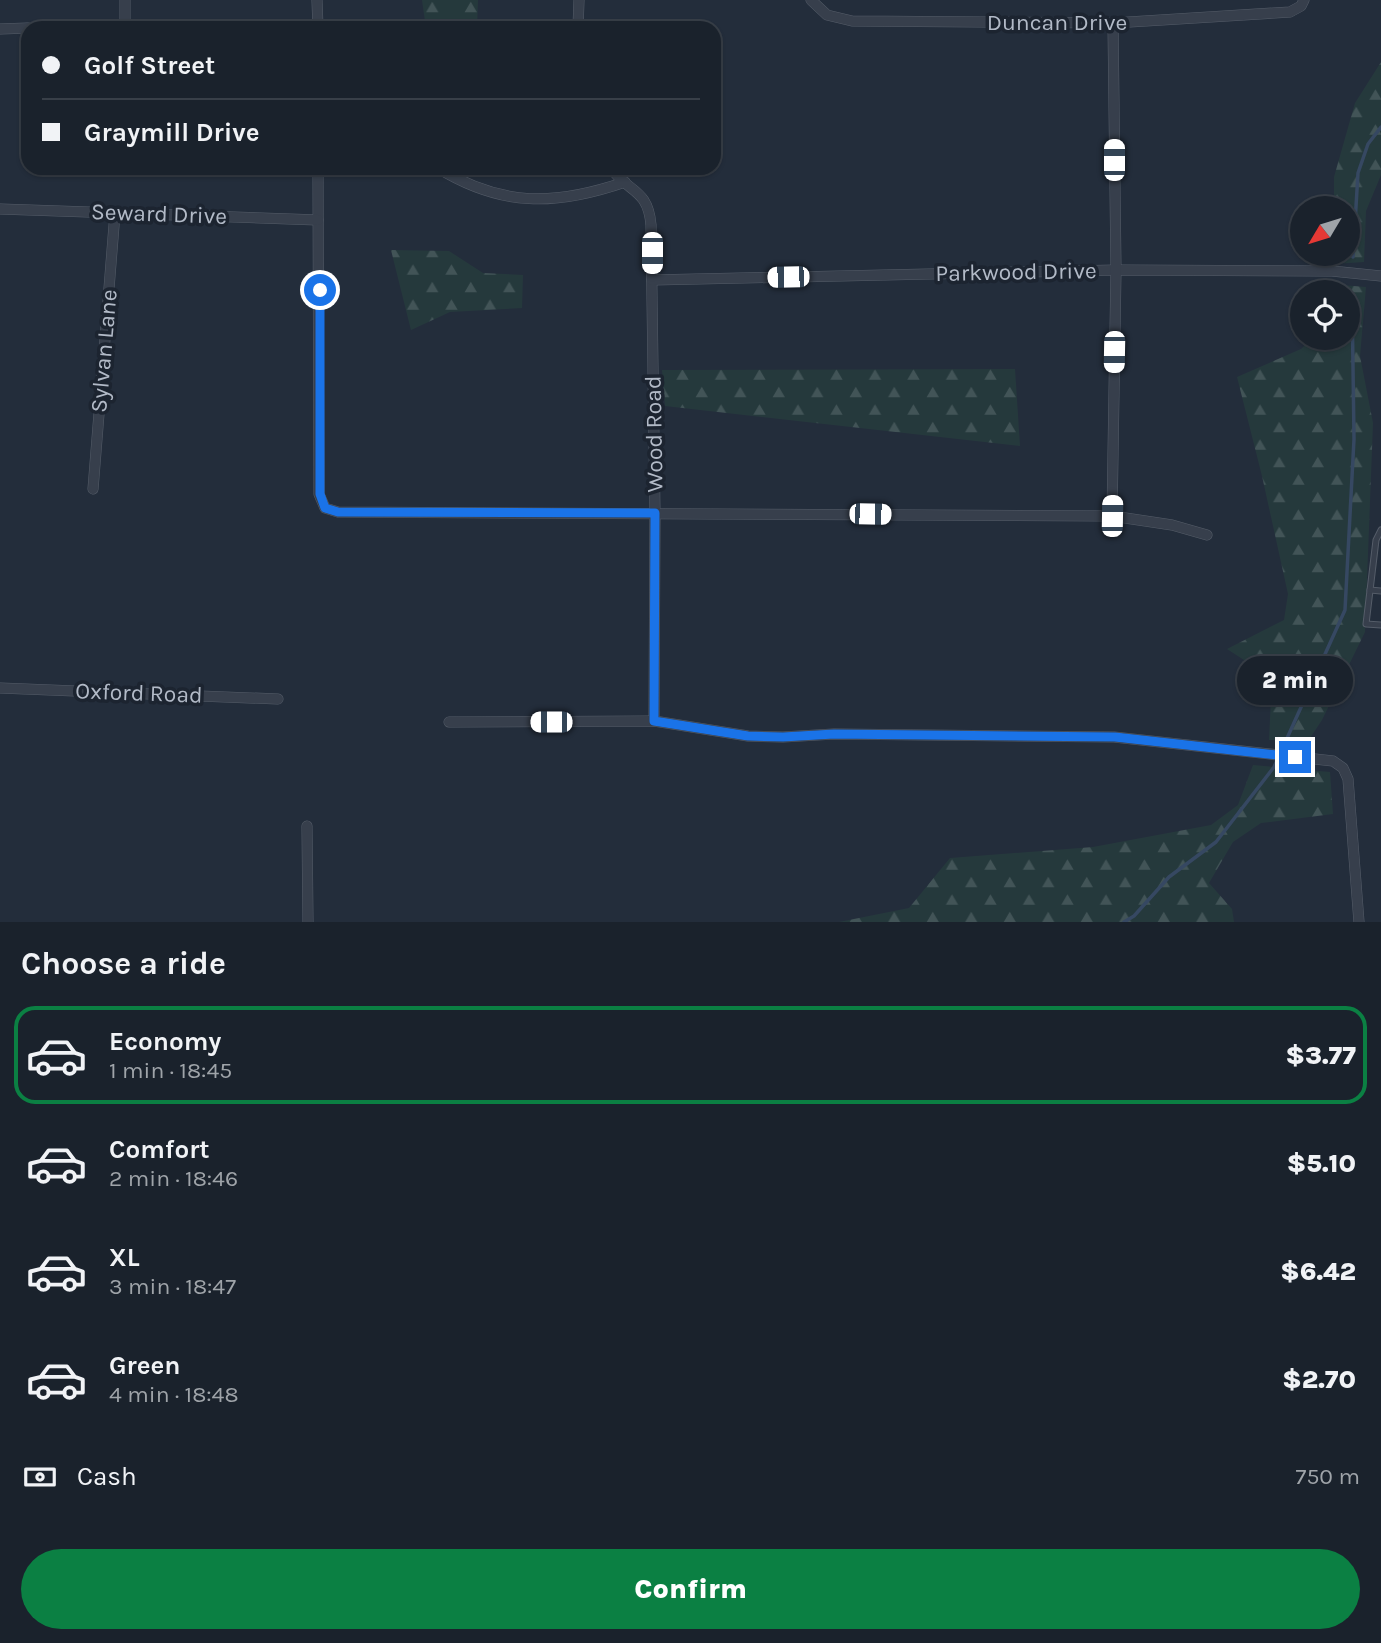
<!DOCTYPE html>
<html lang="en">
<head>
<meta charset="utf-8">
<style>
	body { margin:0; font-family:Karla,sans-serif; background:#232a34; color:#f1f3f6; height:100vh; display:flex; flex-direction:column; font-size:26px; white-space:nowrap }
	* { box-sizing:border-box; margin:0 }
	p { font-size:23px; color:#9fa4a9 }
	.icon { flex:none; width:38px; height:38px; fill:none; stroke:currentColor; stroke-width:2; stroke-linecap:round; stroke-linejoin:round }
	.map { position:relative; height:922px; overflow:hidden }
	.details { display:flex; flex-direction:column; background:#1a222c; flex:1 }
	.details>* { flex:none }
	.hud { position:absolute; left:21px; top:21px; width:700px; height:154px; border-radius:21px; box-shadow:0 2px 5px #0004,0 0 0 2px #383f48; display:grid; align-content:center; height:154px; padding:0 21px; background:#1a222c }
	.needle { width:46px; rotate:232deg }
	.fabs { position:absolute; left:1290px; top:196px; display:grid; gap:14px }
	.fabs a { display:grid; place-items:center; width:70px; height:70px; border-radius:50%; background:#1a222c; box-shadow:0 2px 5px #0004,0 0 0 2px #383f48; font-size:35px }
	.end { position:absolute; width:32px; height:32px; margin:-16px; border:9px solid #1a73e8; background:#fff; box-shadow:0 0 0 4px #fff }
	.from { border-radius:50% }
	.bubble { position:absolute; height:49px; border-radius:24px; background:#1a222c; box-shadow:0 2px 5px #0004,0 0 0 2px #383f48; font-size:23px; font-weight:800; line-height:49px; text-align:center }
	.car { position:absolute; width:21px; height:42px; margin:-21px -10px; border-radius:9px; box-shadow:0 0 5px 2px #0007; background:linear-gradient(#fff 24%,#345 0 40%,#fff 0 76%,#345 0 86%,#fff 0) }
	.hud b { display:flex; align-items:center; gap:24px; height:66px; font-size:26px }
	.hud b+b { border-top:2px solid #383f48 }
	.hud i { width:18px; height:18px; background:#f1f3f6 }
	ul { padding:0; list-style:none }
	li { display:flex; align-items:center; gap:21px; height:98px; margin:0 14px 10px; padding:0 7px; border:4px solid transparent; border-radius:21px }
	li div { flex:1 }
	li b { display:block; font-size:26px }
	li em { font-style:normal; font-weight:800 }
	li.on { border-color:#0b8043 }
	li>.icon { width:63px; height:63px; stroke-width:1.5 }
	h2 { padding:0 21px; font-size:32px; line-height:84px }
	.pay { display:flex; align-items:center; gap:18px; height:77px; padding:0 21px; font-size:26px }
	.pay p { margin-inline-start:auto }
	.action { display:flex; gap:14px; margin-top:auto; padding:14px 21px }
	.action a { flex:1; height:80px; border-radius:42px; background:#0b8043; color:#fff; font-size:28px; font-weight:800; line-height:80px; text-align:center }
	.map>svg:first-child { display:block }
	.forest { fill:url(#forest-firs) }
	.lines { fill:none; stroke-linecap:round; stroke-linejoin:round }
	.stream { stroke:#364862; stroke-width:3.5 }
	.lane-casing { stroke:#555d69; stroke-width:7 }
	.street-casing { stroke:#555d69; stroke-width:11 }
	.lane { stroke:#373f4c; stroke-width:5 }
	.street { stroke:#373f4c; stroke-width:10 }
	.route { stroke:#1a73e8; stroke-width:9 }
	.labels { text-anchor:middle; dominant-baseline:central; stroke-width:7; stroke-linejoin:round; paint-order:stroke }
	.street-label { font-size:23px; fill:#b2bac7; stroke:#1c2430 }
</style>
</head>
<body>
<div class="map">
<svg width="1381" height="922" viewBox="0 0 1381 922">
	<defs>
		<pattern id="forest-firs" width="22" height="20" patternUnits="userSpaceOnUse" patternTransform="scale(1.75)"><rect width="22" height="20" fill="#25393c"/><path d="M5 1l3.5 6h-7zM16 11l3.5 6h-7z" fill="#425457"/></pattern>
	</defs>
	<rect width="100%" height="100%" fill="#232d3b"/>
	<!-- forest -->
	<g class="forest">
		<polygon points="422,0 478,0 477,28 426,28"/>
		<polygon points="1381,62 1381,175 1366,211 1364,262 1333,264 1333,254 1348,254 1348,208 1334,208 1334,177 1355,103"/>
		<polygon points="391,250 449,251 483,273 523,275 522,308 450,312 411,330"/>
		<polygon points="1316,283 1366,287 1360,356 1373,423 1365,632 1322,720 1308,741 1269,740 1272,678 1227,649 1284,620 1288,594 1262,476 1237,377 1301,349 1313,338 1348,338 1348,292 1317,292"/>
		<polygon points="1015,369 1020,446 665,406 662,370"/>
		<polygon points="1253,765 1330,772 1333,814 1261,823 1233,842 1209,883 1232,909 1234,922 839,922 909,908 950,858 1093,847 1211,825 1238,805"/>
	</g>
	<g class="lines">
		<!-- stream -->
		<g class="stream">
			<polyline points="1353,257 1358,173 1368,144 1381,127"/>
			<polyline points="1124,922 1134,916 1169,877 1216,842 1274,767 1345,610 1354,439 1352,295"/>
		</g>
		<!-- lane casing -->
		<g class="lane-casing">
			<g id="lane">
				<polyline points="1381,530 1376,540 1366,624 1381,625"/>
				<polyline points="1370,590 1381,591"/>
			</g>
		</g>
		<!-- street casing -->
		<g class="street-casing">
			<g id="street">
				<polyline points="317,0 318,28"/>
				<polyline points="811,0 827,15 852,21 1113,23 1290,12 1301,6 1304,0"/>
				<polyline points="34,28 125,25 125,0"/>
				<polyline points="578,28 579,0"/>
				<polyline points="0,29 28,28"/>
				<polyline points="318,168 319,494 325,508 338,512 1112,516 1172,525 1207,535"/>
				<path d="M438 168C502 207 555 206 625 182"/>
				<path d="M611 168C628 193 648 188 651 225L655 513 654 721"/>
				<polyline points="0,209 318,220"/>
				<polyline points="652,280 1116,270 1332,271 1381,276"/>
				<polyline points="93,489 115,213"/>
				<polyline points="1112,516 1116,270 1113,23"/>
				<polyline points="0,688 278,699"/>
				<polyline points="449,722 654,721 748,736 783,737 834,734 1114,737 1333,761 1343,768 1348,779 1359,922"/>
				<polyline points="307,826 308,922"/>
			</g>
		</g>
		<!-- lane -->
		<use href="#lane" class="lane"/>
		<!-- street -->
		<use href="#street" class="street"/>
	</g>
	<g class="lines">
		<!-- route -->
		<polyline class="route" points="320,290 320,494 325,508 338,512 655,513 654,721 748,736 783,737 834,734 1115,737 1295,757"/>
	</g>
	<g class="labels">
		<!-- street labels -->
		<g class="street-label">
			<text x="1057" y="22">Duncan Drive</text>
			<text transform="translate(159 214) rotate(2)">Seward Drive</text>
			<text transform="translate(1016 272) rotate(-1)">Parkwood Drive</text>
			<text transform="translate(104 351) rotate(-85)">Sylvan Lane</text>
			<text transform="translate(654 434) rotate(-91)">Wood Road</text>
			<text transform="translate(139 693) rotate(2)">Oxford Road</text>
		</g>
	</g>
</svg>
<div class="fabs">
<a><svg class="needle" viewBox="-14 -14 28 28"><path d="M0-13l5 13h-10z" fill="#e53935"/><path d="M0 13l5-13h-10z" fill="#9fa4a9"/></svg></a>
<a><svg class="icon" aria-label="locate" viewBox="0 0 24 24"><circle cx="12" cy="12" r="6"/><path d="M12 2v4M12 18v4M2 12h4M18 12h4"/></svg></a>
</div>
<i class="end from" style="left:320px;top:290px"></i>
<i class="end" style="left:1295px;top:757px"></i>
<div class="bubble" style="left:1237px;top:656px;width:116px">2 min</div>
<i class="car" style="left:1114px;top:160px;rotate:0deg"></i>
<i class="car" style="left:652px;top:253px;rotate:180deg"></i>
<i class="car" style="left:788px;top:277px;rotate:269deg"></i>
<i class="car" style="left:1114px;top:352px;rotate:181deg"></i>
<i class="car" style="left:870px;top:514px;rotate:91deg"></i>
<i class="car" style="left:1112px;top:516px;rotate:1deg"></i>
<i class="car" style="left:551px;top:722px;rotate:270deg"></i>
<div class="hud">
<b><i class="from"></i>Golf Street</b>
<b><i></i>Graymill Drive</b>
</div>
</div>
<section class="details">
<h2>Choose a ride</h2>
<ul>
<li class="on"><svg class="icon" aria-label="car" viewBox="0 0 24 24"><path d="M5 17H2v-5l4-1 3-4h7l3 4 3 1v5h-3M9 17h6M6 11h13"/><circle cx="7" cy="17" r="2"/><circle cx="17" cy="17" r="2"/></svg><div><b>Economy</b><p>1 min · 18:45</p></div><em>$3.77</em></li>
<li><svg class="icon" aria-label="car" viewBox="0 0 24 24"><path d="M5 17H2v-5l4-1 3-4h7l3 4 3 1v5h-3M9 17h6M6 11h13"/><circle cx="7" cy="17" r="2"/><circle cx="17" cy="17" r="2"/></svg><div><b>Comfort</b><p>2 min · 18:46</p></div><em>$5.10</em></li>
<li><svg class="icon" aria-label="car" viewBox="0 0 24 24"><path d="M5 17H2v-5l4-1 3-4h7l3 4 3 1v5h-3M9 17h6M6 11h13"/><circle cx="7" cy="17" r="2"/><circle cx="17" cy="17" r="2"/></svg><div><b>XL</b><p>3 min · 18:47</p></div><em>$6.42</em></li>
<li><svg class="icon" aria-label="car" viewBox="0 0 24 24"><path d="M5 17H2v-5l4-1 3-4h7l3 4 3 1v5h-3M9 17h6M6 11h13"/><circle cx="7" cy="17" r="2"/><circle cx="17" cy="17" r="2"/></svg><div><b>Green</b><p>4 min · 18:48</p></div><em>$2.70</em></li>
</ul>
<div class="pay"><svg class="icon" aria-label="cash" viewBox="0 0 24 24"><path d="M3 7h18v10H3z"/><circle cx="12" cy="12" r="2"/></svg>Cash<p>750 m</p></div>
<div class="action"><a>Confirm</a></div>
</section>
</body>
</html>
